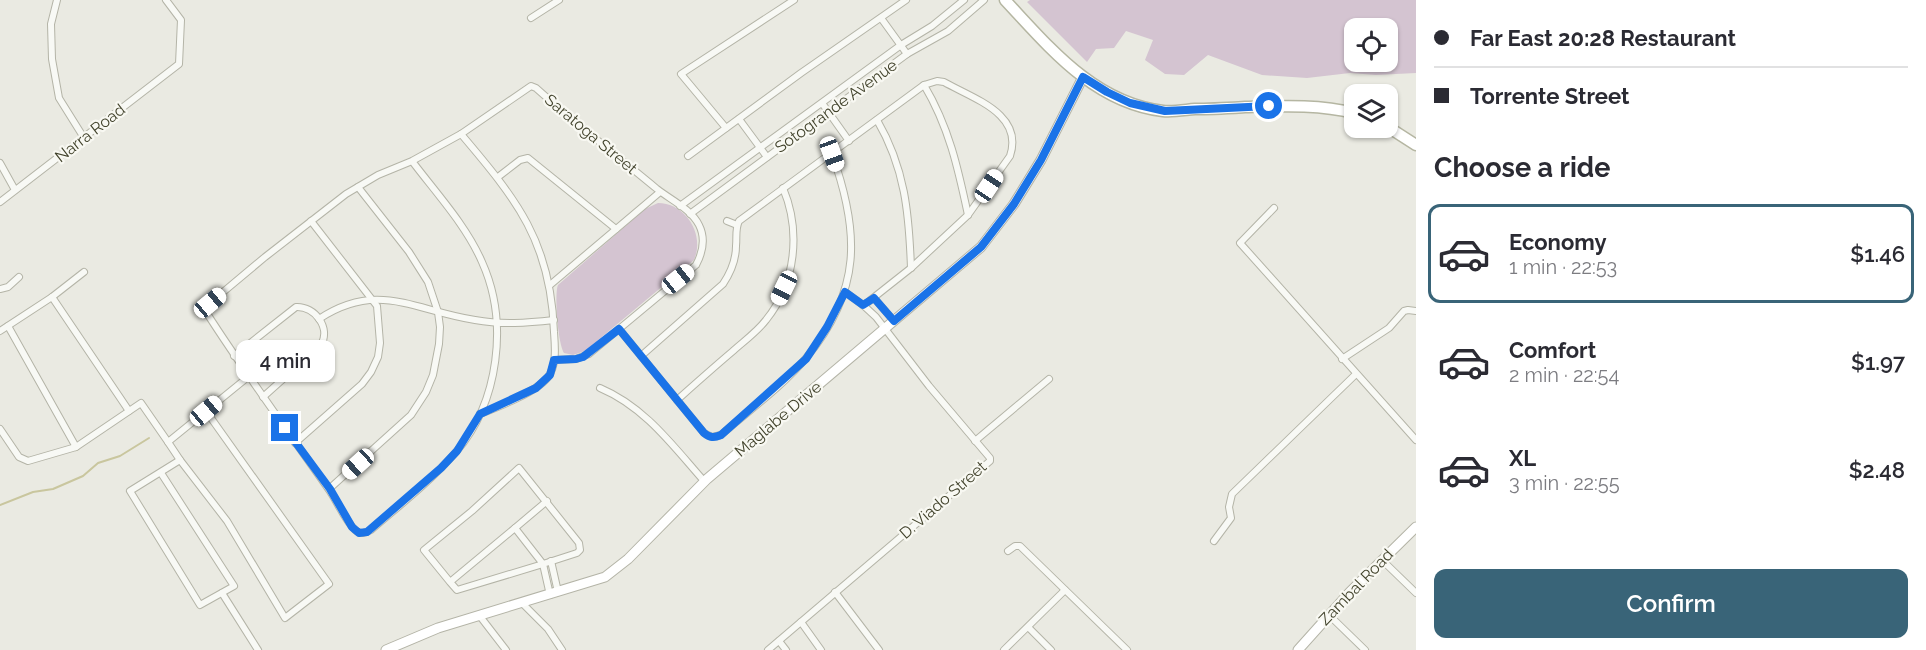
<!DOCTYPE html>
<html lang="en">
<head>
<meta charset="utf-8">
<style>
	body { margin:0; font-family:Raleway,sans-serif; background:#f2f2f3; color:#2b2b33; height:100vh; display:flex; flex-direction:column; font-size:22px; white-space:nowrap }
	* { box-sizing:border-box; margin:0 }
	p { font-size:20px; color:#7c7c81 }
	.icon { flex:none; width:33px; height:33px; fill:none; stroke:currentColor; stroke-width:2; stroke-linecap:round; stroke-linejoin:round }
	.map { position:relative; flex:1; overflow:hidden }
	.details { display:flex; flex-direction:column; background:#fff; width:510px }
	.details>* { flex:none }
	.hud { display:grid; align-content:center; height:132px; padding:0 18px; background:#fff }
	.controls { position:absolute; left:1344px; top:18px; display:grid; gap:12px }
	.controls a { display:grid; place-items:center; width:54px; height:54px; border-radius:12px; background:#fff; box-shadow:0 2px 4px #0004; font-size:30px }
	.end { position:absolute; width:27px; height:27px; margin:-14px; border:8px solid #1a73e8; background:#fff; box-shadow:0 0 0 3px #fff }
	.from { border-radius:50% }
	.bubble { position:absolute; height:42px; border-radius:12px; background:#fff; box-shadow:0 2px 4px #0004; font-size:20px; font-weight:600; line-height:42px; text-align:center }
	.car { position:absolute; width:18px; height:36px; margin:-18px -9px; border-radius:8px; box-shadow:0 0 4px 2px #0007; background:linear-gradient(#fff 24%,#345 0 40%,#fff 0 76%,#345 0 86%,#fff 0) }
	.hud b { display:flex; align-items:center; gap:21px; height:57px; font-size:22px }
	.hud b+b { border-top:2px solid #e1e1e2 }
	.hud i { width:15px; height:15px; background:#2b2b33 }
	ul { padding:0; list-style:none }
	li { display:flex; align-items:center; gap:18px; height:99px; margin:0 12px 9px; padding:0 6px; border:3px solid transparent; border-radius:12px }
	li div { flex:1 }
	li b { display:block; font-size:22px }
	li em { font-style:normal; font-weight:600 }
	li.on { border-color:#396478 }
	li>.icon { width:54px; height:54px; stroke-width:1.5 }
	h2 { padding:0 18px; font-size:27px; line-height:72px }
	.cta { display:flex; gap:12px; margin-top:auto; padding:12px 18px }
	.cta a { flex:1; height:69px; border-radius:12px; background:#396478; color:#fff; font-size:24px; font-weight:600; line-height:69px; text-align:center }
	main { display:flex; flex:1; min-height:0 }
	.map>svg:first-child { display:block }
	.green { fill:#d4c4d1; fill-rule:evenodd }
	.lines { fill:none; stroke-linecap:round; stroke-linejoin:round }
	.stream { stroke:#c9c69e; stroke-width:2 }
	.street-casing { stroke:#b4b4a7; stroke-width:8 }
	.secondary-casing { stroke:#b4b4a7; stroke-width:11 }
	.primary-casing { stroke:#b5b6a2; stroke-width:13 }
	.street { stroke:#f8f9f5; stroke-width:6 }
	.secondary { stroke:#fff; stroke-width:9 }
	.primary { stroke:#fff; stroke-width:10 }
	.route { stroke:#1a73e8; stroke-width:8 }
	.labels { text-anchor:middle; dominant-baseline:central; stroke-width:4.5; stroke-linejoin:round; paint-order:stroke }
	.street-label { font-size:16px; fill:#41422b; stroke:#f8f8f2 }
</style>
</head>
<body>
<main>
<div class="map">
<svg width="1416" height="650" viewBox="0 0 1416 650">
	<rect width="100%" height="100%" fill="#eaeae2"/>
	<!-- green -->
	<g class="green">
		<path d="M1030 0H1416V73L1376 75 1350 73 1307 78 1262 75 1208 55 1184 75 1165 74 1145 60 1153 40 1126 31 1114 48 1096 49 1087 62 1027 2ZM1354 28H1388V62H1354Z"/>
		<path d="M658 203C686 203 705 235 694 260L585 351 573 355 564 353C558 345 554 294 558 285L645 209Z"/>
	</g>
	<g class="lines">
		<!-- stream -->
		<polyline class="stream" points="0,505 33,492 53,489 83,476 98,463 120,456 149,438"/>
		<!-- street casing -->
		<g class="street-casing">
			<g id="street">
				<polyline points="57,0 51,24 52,59 59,98 84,138"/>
				<polyline points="531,18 559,0"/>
				<polyline points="881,18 907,54"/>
				<path d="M924 85C949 127 958 168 968 215"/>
				<polyline points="822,103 849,141"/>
				<polyline points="739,119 767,157"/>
				<path d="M877 120C905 168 909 213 911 268"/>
				<polyline points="726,128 681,74 794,0"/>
				<path d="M461 134C517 200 551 242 554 332 555 346 557 365 548 377 537 392 498 407 480 414"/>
				<polyline points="688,156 801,73 906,0"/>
				<path d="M412 161C436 193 466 225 482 262 509 322 499 402 456 452 431 481 400 505 371 530 365 533 361 535 355 530 343 518 337 500 327 487 287 430 246 374 208 315L207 311 210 303 265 257 346 194 378 175 412 161 461 134 531 86 536 88C575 123 617 156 657 189 671 200 691 209 699 225 706 239 703 252 696 265L589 354 576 359 554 360"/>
				<polyline points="0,163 15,190"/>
				<polyline points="498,177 520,160 528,158 616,229"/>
				<polyline points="0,202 179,64 181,20 166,0"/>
				<polyline points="680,206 901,45 932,26 964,0"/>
				<polyline points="1274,208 1240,243 1416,440"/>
				<polyline points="690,214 907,54 948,31 984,0"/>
				<polyline points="727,221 737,225"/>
				<polyline points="550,285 660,192"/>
				<polyline points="0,289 8,287 19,277"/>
				<polyline points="52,297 129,411"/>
				<polyline points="874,298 894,321"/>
				<path d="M319 319C378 280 415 311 475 320 502 325 527 323 554 320"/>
				<polyline points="8,326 76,447"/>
				<path d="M619 329 704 433 712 437 721 435C748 411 783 386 806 358 862 291 860 232 832 154"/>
				<polyline points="0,331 52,297 84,272"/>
				<path d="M234 356 296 307C315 306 331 328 321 345L263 397"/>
				<path d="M641 356 723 284C731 272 736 260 736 246 737 237 735 229 739 221L924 85 937 81 944 82C974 99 1024 114 1010 156L968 215 911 268 868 302 863 305 845 292"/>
				<polyline points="1342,359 1389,328 1404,311 1408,310 1416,311"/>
				<path d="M600 388C645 407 673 446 704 481"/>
				<path d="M677 400C695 384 714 367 733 351 744 341 757 332 766 320 796 283 801 231 783 188"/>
				<polyline points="0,429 19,457 28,461 76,447 141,403 168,442"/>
				<polyline points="975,441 1049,379"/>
				<polyline points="295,443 362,384 371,372 378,357 380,343 377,306 311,221"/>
				<polyline points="180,460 168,442 248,377"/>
				<polyline points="161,473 234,586 200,605 130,491 180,460 227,521 285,618 329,584 206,411"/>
				<polyline points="329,489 411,415 426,392 433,375 439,344 440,327 438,312 428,282 409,252 358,187"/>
				<polyline points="515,528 547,501"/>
				<polyline points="1214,541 1231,518 1229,507 1232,494 1356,374"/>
				<polyline points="1008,551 1015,546 1020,546 1127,650"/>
				<polyline points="1382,560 1416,593"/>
				<polyline points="551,561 558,592"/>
				<polyline points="450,582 457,590 543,564 577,553 580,550 579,543 519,468 472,511 424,550 450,582 515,528 543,564 550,595"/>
				<polyline points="835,592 879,650"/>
				<polyline points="222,593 258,650"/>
				<polyline points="522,603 548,629 562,650"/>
				<polyline points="479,615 506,650"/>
				<polyline points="1329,615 1365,650"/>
				<polyline points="801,622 821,650"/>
				<polyline points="1028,627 1051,650"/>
				<polyline points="779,641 786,650"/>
				<polyline points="768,650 990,461 990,458 929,386 876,317 863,305"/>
				<polyline points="1004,650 1065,590"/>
			</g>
		</g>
		<!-- secondary casing -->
		<g class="secondary-casing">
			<g id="secondary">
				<polyline points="386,650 438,628 605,577 628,559 707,479 981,247 1014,204 1041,160 1083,77"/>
				<polyline points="1298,650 1350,592 1416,527"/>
			</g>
		</g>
		<!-- primary casing -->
		<g class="primary-casing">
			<g id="primary">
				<path d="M1005 0C1049 47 1094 103 1163 111 1173 112 1184 110 1195 109 1212 109 1228 108 1245 107 1281 106 1319 104 1354 113"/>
				<polyline points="1388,127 1416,145"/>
			</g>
		</g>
		<!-- street -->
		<use href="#street" class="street"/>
		<!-- secondary -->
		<use href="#secondary" class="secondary"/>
		<!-- primary -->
		<use href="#primary" class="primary"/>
	</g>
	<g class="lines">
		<!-- route -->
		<path class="route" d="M285 428 330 489 352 527 359 533 367 532 441 468 457 451 480 414 536 388 550 375 554 360 576 359 583 357 619 329 704 433C710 438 714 438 721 435L806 359 827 327 845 292 863 305 874 298 894 321 981 247 1014 204 1041 160 1083 77 1107 92 1130 103 1165 111 1269 106"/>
	</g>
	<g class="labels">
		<!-- street labels -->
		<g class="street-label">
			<text transform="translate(836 106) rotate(-36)">Sotogrande Avenue</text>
			<text transform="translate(90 133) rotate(-38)">Narra Road</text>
			<text transform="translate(591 134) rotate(40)">Saratoga Street</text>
			<text transform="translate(778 419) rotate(-40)">Maglabe Drive</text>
			<text transform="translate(943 500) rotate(-41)">D. Viado Street</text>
			<text transform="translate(1356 587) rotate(-46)">Zambal Road</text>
		</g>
	</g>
</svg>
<div class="controls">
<a><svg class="icon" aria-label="locate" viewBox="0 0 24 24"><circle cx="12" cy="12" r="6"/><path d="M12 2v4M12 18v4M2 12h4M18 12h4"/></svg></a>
<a><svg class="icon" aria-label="layers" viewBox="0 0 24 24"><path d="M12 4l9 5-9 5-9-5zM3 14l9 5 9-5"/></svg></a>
</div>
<i class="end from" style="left:1269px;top:106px"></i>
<i class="end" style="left:285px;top:428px"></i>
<div class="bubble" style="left:236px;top:340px;width:99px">4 min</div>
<i class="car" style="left:832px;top:154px;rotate:160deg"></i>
<i class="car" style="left:989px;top:186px;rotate:34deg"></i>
<i class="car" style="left:678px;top:279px;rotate:51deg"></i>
<i class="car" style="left:784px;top:288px;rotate:206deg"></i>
<i class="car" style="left:210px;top:303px;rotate:50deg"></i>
<i class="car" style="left:206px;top:411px;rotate:50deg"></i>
<i class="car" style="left:358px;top:464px;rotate:228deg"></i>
</div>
<section class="details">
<div class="hud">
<b><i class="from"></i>Far East 20:28 Restaurant</b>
<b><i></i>Torrente Street</b>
</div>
<h2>Choose a ride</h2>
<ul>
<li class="on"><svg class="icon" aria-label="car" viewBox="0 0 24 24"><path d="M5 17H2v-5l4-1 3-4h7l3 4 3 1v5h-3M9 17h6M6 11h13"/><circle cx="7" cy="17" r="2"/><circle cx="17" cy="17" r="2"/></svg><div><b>Economy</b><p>1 min · 22:53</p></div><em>$1.46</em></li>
<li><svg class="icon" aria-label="car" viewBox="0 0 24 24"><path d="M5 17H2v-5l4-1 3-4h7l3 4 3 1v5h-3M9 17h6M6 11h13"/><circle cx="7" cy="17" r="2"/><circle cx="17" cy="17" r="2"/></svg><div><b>Comfort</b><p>2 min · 22:54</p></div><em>$1.97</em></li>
<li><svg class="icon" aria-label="car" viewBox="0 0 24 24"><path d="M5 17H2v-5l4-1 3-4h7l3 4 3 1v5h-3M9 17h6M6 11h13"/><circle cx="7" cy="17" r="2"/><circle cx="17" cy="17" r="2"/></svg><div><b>XL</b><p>3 min · 22:55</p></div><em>$2.48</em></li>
</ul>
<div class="cta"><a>Confirm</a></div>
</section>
</main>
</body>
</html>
